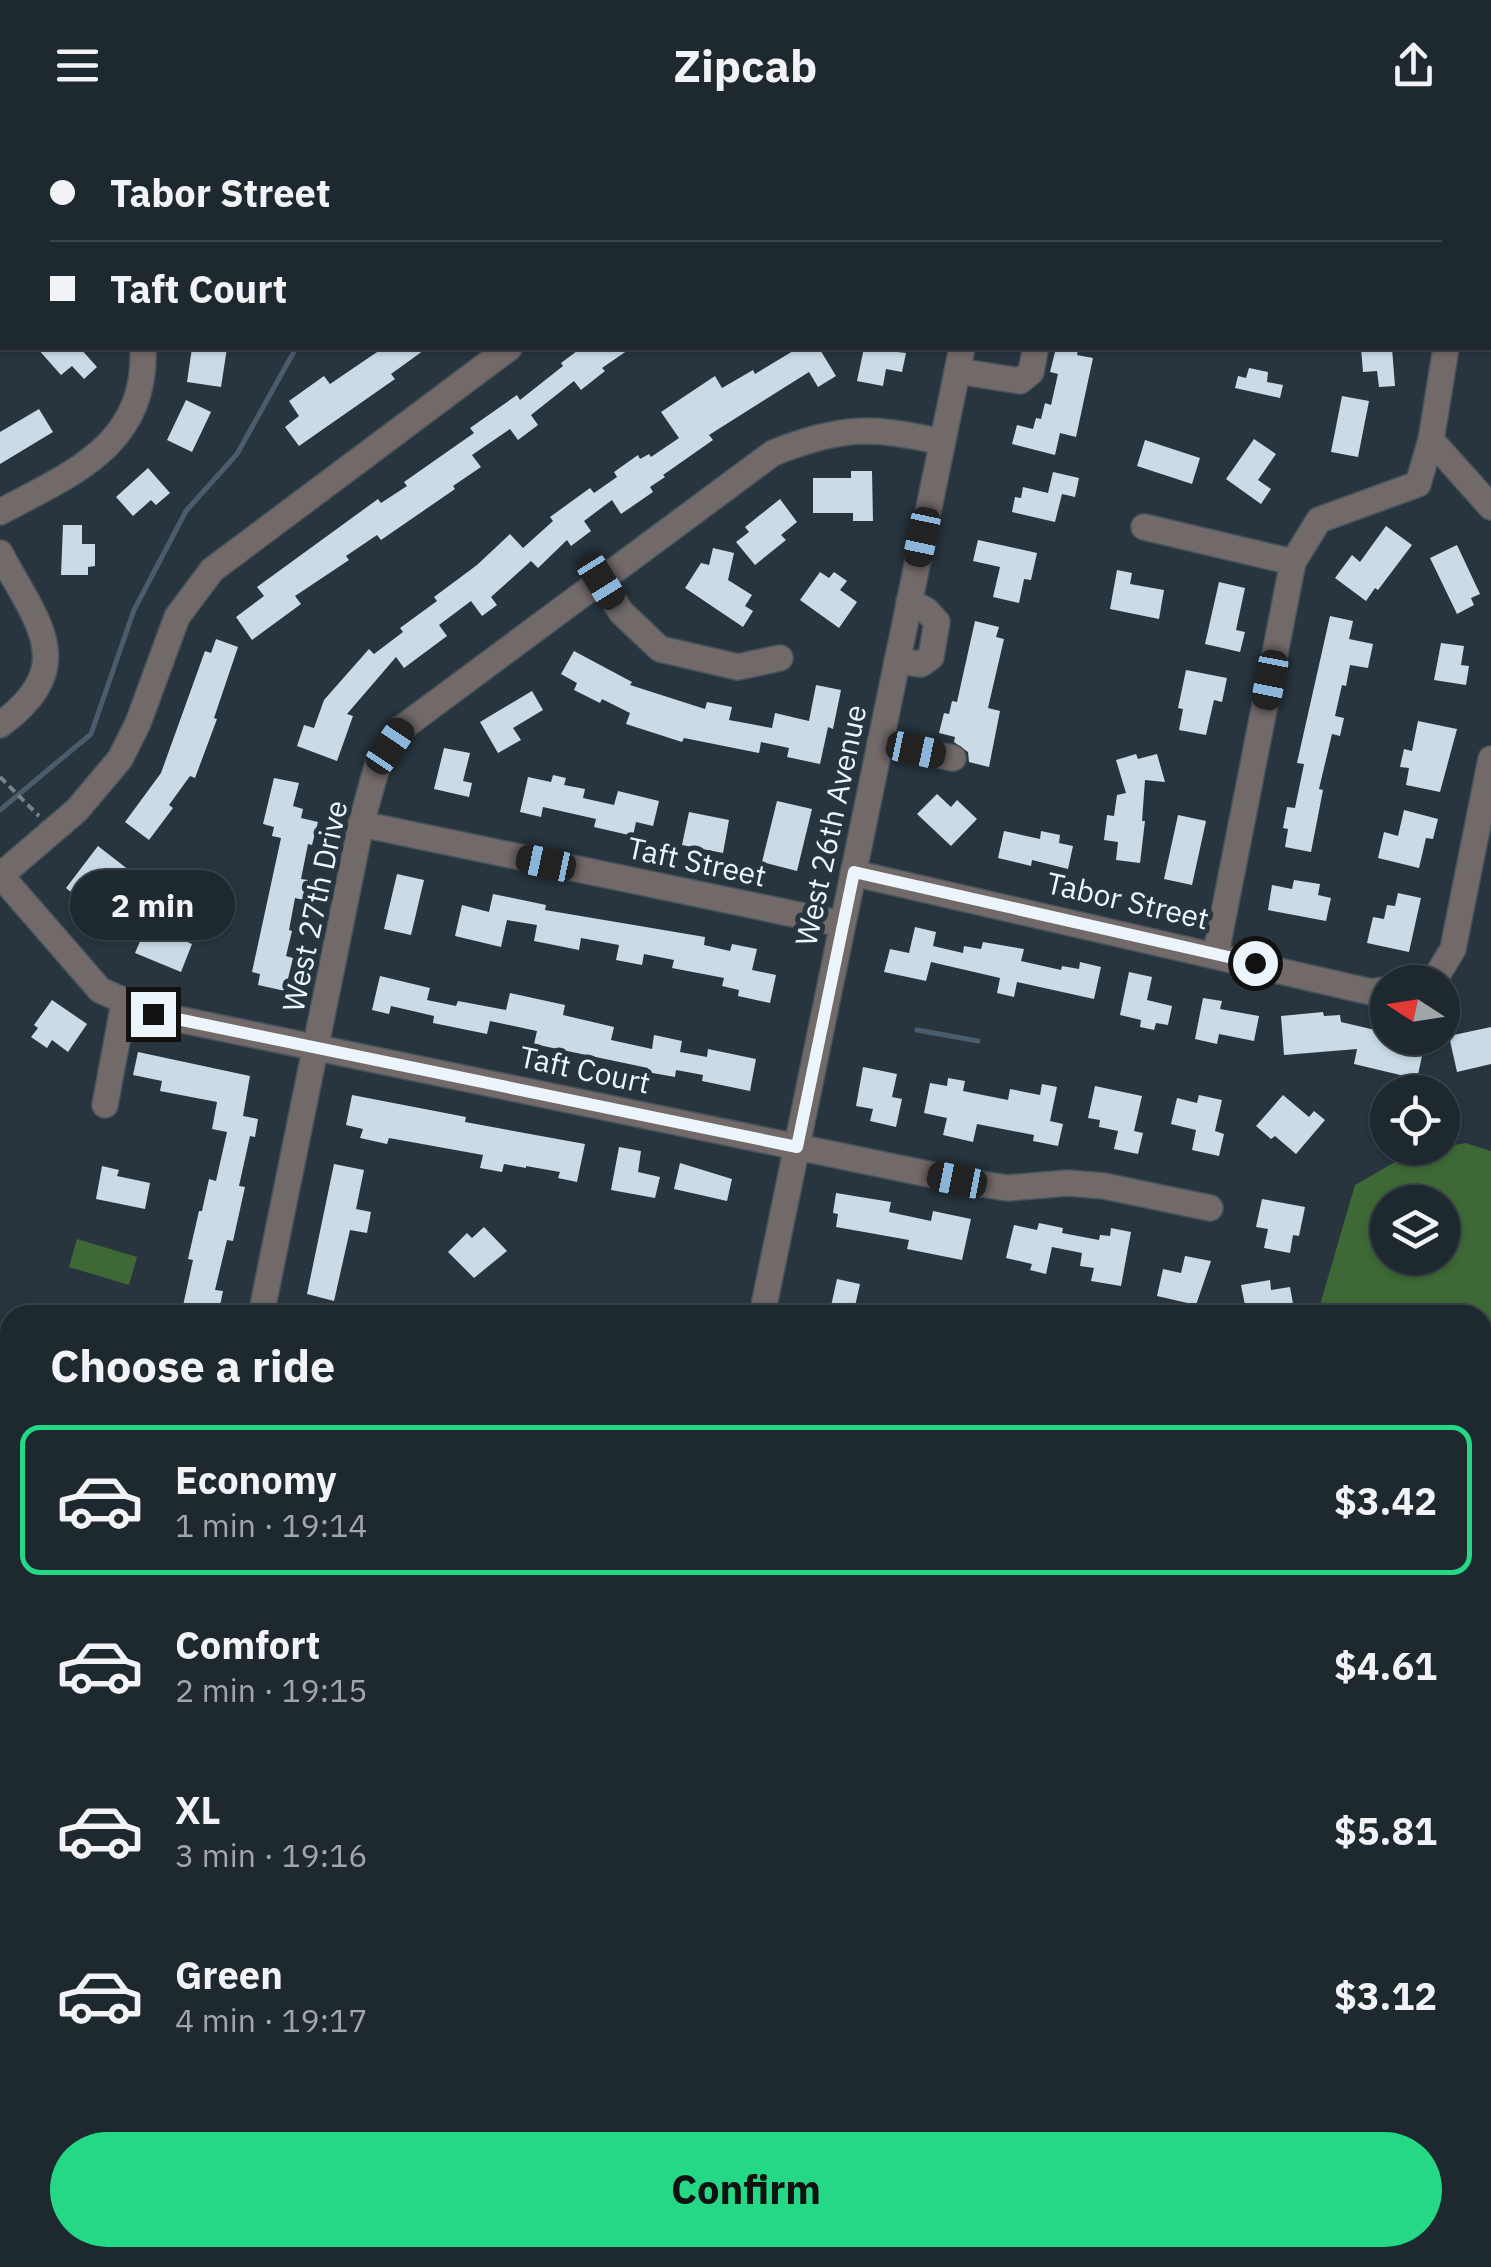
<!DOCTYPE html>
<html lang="en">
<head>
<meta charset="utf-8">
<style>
	body { margin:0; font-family:"IBM Plex Sans",sans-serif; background:#2b343b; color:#f1f3f6; height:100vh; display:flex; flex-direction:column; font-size:38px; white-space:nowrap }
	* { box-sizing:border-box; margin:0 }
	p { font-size:32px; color:#a1a6aa }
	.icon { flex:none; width:55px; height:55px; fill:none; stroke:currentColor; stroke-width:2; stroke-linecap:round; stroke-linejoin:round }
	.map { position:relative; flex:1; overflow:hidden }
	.details { position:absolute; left:0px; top:1175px; width:1492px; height:962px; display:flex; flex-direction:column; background:#1e282f; border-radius:30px 30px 0 0; box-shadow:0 2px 8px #0004,0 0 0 2px #3c444b }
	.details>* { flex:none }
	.top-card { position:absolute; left:0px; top:0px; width:1492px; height:220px; box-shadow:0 2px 8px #0004,0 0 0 2px #3c444b; display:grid; align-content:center; height:220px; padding:0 50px; background:#1e282f }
	.needle { width:65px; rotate:282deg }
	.controls { position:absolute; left:1370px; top:835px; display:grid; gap:20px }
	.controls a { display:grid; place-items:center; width:90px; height:90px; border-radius:50%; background:#1e282f; box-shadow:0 2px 8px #0004,0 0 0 2px #3c444b; font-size:50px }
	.end { position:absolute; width:45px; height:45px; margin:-22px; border:12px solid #ecf5fb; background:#111; box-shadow:0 0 0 5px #111 }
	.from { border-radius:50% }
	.bubble { position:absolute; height:70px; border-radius:35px; background:#1e282f; box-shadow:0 2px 8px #0004,0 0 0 2px #3c444b; font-size:32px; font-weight:700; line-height:70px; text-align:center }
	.car { position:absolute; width:30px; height:60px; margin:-30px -15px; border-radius:12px; box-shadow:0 0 8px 2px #0007; background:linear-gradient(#222 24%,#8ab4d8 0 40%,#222 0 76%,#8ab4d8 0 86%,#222 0) }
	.top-card b { display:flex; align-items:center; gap:35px; height:95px; font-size:38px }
	.top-card b+b { border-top:2px solid #3c444b }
	.top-card i { width:25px; height:25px; background:#f1f3f6 }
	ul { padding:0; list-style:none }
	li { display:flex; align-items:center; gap:30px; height:150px; margin:0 20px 15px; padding:0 30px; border:5px solid transparent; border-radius:20px }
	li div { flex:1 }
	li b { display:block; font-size:38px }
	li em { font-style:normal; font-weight:700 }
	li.selected { border-color:#24d886 }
	li>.icon { width:90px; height:90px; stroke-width:1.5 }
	h2 { padding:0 50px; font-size:45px; line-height:120px }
	.action { display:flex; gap:20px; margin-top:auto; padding:20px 50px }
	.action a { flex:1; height:115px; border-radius:60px; background:#24d886; color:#111; font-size:40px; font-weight:700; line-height:115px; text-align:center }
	header { display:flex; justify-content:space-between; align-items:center; height:130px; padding:0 50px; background:#1e282f; font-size:45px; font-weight:700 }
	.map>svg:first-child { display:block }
	.green { fill:#3e6936; fill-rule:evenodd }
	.water { fill:#061a2e; stroke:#4b5c6c; stroke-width:2.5 }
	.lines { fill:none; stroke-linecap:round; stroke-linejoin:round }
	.stream { stroke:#4b5c6c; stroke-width:5 }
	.building { fill:#cadbe7 }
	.minor-casing { stroke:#47545d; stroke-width:28 }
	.path { stroke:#76818a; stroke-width:4; stroke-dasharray:8 5; stroke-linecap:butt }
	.minor { stroke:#726969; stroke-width:25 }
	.route { stroke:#ecf5fb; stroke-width:12 }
	.labels { text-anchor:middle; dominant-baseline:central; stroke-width:10; stroke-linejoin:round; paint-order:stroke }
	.street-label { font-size:30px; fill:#ecf5fb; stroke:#28353f }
</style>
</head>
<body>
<header><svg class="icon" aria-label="menu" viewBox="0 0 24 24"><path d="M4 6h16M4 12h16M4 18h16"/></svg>Zipcab<svg class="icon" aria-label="share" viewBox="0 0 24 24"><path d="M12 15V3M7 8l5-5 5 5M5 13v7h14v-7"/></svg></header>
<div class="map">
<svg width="1491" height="2137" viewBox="0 0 1491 2137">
	<rect width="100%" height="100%" fill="#28353f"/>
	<!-- green -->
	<g class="green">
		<path d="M1465 1013 1491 1021V1223L1484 1249 1482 1185H1317L1355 1055 1409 1024ZM1388 1072H1442V1128H1388Z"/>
		<polygon points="77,1109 137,1127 129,1155 69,1137"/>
		<polygon points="0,2062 10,2078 10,2128 43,2128 49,2137 0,2137"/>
	</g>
	<!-- water -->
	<g class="water">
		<polygon points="1491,2093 1491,2137 1311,2137 1337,2128 1482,2128 1483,2095"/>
		<polygon points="295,2128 457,2128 461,2137 293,2137"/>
	</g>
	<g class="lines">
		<!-- stream -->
		<g class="stream">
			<polyline points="397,2 398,0"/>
			<polyline points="0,680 91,604 134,480 186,381 237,324 296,218"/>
			<polyline points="917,900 978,911"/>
			<polyline points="0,1484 7,1487"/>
			<polyline points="0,1863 10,1862"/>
			<polyline points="1482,2061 1491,2058"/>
			<polyline points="485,2128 488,2137"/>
			<polyline points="1203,2137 1228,2128"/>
		</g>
	</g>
	<!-- building -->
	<g class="building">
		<polygon points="37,218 80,218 97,237 84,249 72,236 61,245"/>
		<polygon points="192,218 227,218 221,257 187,252"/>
		<polygon points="383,218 427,218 391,244 395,249 299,316 285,297 299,286 289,271 324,246 330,254"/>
		<polygon points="581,218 631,218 602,238 605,241 581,260 574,251 531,285 538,295 518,310 510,299 472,325 481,337 453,356 455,359 381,410 377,405 346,426 349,430 295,466 301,474 252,510 236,487 264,466 257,457 378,369 381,373 407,356 404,352 474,303 470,298 517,265 520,270 563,236 561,233"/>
		<polygon points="798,218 819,218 836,246 818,257 809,242 709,305 713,310 663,345 665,347 650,357 653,362 621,384 612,370 584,391 591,401 571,416 567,410 538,438 531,431 491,467 497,475 482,486 471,471 439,495 447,506 404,538 396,527 347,584 353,586 337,631 297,616 304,595 314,598 324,570 369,519 374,524 403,502 400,498 437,471 434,467 477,435 510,404 523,418 553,391 550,387 590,358 594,363 617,347 614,342 638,325 640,329 649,324 651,327 679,308 661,282 715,246 722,258 753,240 755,244"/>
		<polygon points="864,218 906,223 902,242 886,239 883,256 857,251"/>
		<polygon points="1056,218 1078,219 1077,225 1093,228 1076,307 1060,303 1055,325 1012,314 1017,295 1033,299 1036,288 1041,289 1045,273 1051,275 1058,244 1050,242"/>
		<polygon points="1361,218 1392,218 1395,256 1379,257 1377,241 1363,242"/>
		<polygon points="1249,238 1268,242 1267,252 1283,255 1280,268 1235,258 1238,246 1246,248"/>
		<polygon points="1342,266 1369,271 1358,327 1331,322"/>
		<polygon points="186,270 211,282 192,322 167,310"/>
		<polygon points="39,279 53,302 0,334 0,302"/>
		<polygon points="1254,309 1276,324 1258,350 1271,359 1261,374 1226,349"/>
		<polygon points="1145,310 1200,328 1192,354 1137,336"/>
		<polygon points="148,338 170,363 156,375 151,370 133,386 116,367"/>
		<polygon points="851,341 872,341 873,391 853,391 853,383 813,383 813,348 851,348"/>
		<polygon points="1053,342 1079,348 1075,367 1062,364 1055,392 1012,382 1015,367 1021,368 1023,357 1048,363"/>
		<polygon points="780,369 797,392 781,405 786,410 755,435 736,412 749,402 745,397"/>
		<polygon points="63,395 82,395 82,414 95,414 95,436 88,437 88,445 61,445"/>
		<polygon points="1386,396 1412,415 1378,460 1375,458 1366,471 1335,448 1352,425 1360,432"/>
		<polygon points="978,410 1037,423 1031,450 1024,449 1019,473 993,467 1000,437 973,431"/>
		<polygon points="1457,415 1480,464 1471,468 1474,475 1457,484 1430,428"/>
		<polygon points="713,418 734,423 728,450 752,465 745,476 753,481 743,497 685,458 701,433 709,435"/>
		<polygon points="1117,440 1132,443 1130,454 1164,460 1159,489 1110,479"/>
		<polygon points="820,442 829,448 834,442 847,451 840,460 857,472 839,498 800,470"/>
		<polygon points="1219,452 1245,458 1236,500 1245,502 1240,522 1205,514"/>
		<polygon points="1330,486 1353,491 1349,509 1373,514 1368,538 1350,535 1346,556 1342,555 1335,586 1344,588 1340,606 1332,604 1319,659 1323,660 1311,722 1285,717 1288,699 1283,698 1287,677 1295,678 1304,634 1297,633"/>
		<polygon points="975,491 999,497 996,507 1004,509 988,578 1000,581 989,637 969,632 968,622 954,612 955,607 939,603 944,583 949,584 952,571 957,572"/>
		<polygon points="216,509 238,517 214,588 217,589 195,648 190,646 169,675 173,678 149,710 125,692 161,643 205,521 211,523"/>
		<polygon points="1441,513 1464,516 1461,535 1469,536 1466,555 1434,550"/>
		<polygon points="574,521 632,552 630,555 705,579 707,572 732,577 729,590 772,598 775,583 809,591 816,555 841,560 833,599 828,597 820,634 787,627 789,618 761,612 759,623 684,608 682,612 626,594 630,583 602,569 600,573 574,560 577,553 561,544"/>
		<polygon points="1186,540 1227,548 1222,572 1214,570 1206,605 1179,600 1183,579 1178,578"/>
		<polygon points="532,561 543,580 513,598 521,610 498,623 480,592"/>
		<polygon points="1418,591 1457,599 1440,662 1406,655 1409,638 1400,637 1404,619 1412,621"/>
		<polygon points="444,618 470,623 463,651 472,653 469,667 434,659"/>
		<polygon points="1136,624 1138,629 1157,624 1165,652 1145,650 1142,691 1145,691 1140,733 1116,730 1118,712 1104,710 1107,685 1114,686 1117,665 1126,663 1116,630"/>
		<polygon points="553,645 566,648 564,655 585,659 583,668 614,675 618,661 659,671 653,696 636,692 633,706 594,697 596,689 543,677 541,687 520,682 528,647 551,652"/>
		<polygon points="274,648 299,653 293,676 303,679 301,688 318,692 312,715 308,714 301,749 308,750 304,770 295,768 289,800 292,801 286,826 293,828 285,861 258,855 260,844 252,842 281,708 272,706 274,697 263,694"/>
		<polygon points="937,664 951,677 957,670 977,689 951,716 917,684"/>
		<polygon points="777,671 812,679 797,741 762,732"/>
		<polygon points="1404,680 1438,689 1433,709 1426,708 1419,738 1378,728 1384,702 1398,706"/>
		<polygon points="689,682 729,690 723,723 682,715"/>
		<polygon points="1178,685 1206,691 1192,755 1164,749"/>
		<polygon points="1004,701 1040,709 1041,701 1060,705 1059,713 1073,716 1068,739 1032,730 1031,736 998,728"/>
		<polygon points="98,716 134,744 113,771 105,765 93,780 66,758"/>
		<polygon points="397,744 424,750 411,805 384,799"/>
		<polygon points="1294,750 1320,754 1318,765 1331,768 1326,791 1268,780 1272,755 1292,759"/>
		<polygon points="1398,763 1421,768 1409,822 1367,813 1373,787 1384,789 1387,775 1395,776"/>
		<polygon points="493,764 546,775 545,780 705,807 704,815 730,821 732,814 757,819 752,840 776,845 770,873 738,866 739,860 722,856 724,848 672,838 674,830 644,824 642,835 616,830 619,815 581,808 579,820 534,811 537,795 507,790 501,817 455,806 462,775 489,782"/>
		<polygon points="147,795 192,814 181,842 135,823"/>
		<polygon points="915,797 936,802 933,816 963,823 964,816 981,819 983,812 1024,819 1021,831 1061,840 1062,836 1079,839 1080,832 1101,837 1094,869 1017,852 1014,867 997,863 1000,848 931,832 926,851 884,842 890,819 909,823"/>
		<polygon points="1129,842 1152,847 1147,870 1172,876 1168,895 1156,893 1154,900 1140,897 1141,890 1120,885"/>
		<polygon points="380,846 430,858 427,870 456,876 458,871 506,880 510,863 565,875 563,885 614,897 611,910 652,919 654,905 682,911 680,922 707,927 708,919 756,929 750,961 702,951 703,945 676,940 675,947 647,942 648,938 534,914 537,901 490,891 487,904 433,893 434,886 391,876 389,884 372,880"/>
		<polygon points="1203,868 1222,871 1220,879 1259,886 1254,911 1219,904 1217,914 1195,909"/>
		<polygon points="52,870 87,894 68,922 52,910 47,918 31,907 38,898 34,895"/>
		<polygon points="1323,882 1324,886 1340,885 1341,892 1388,903 1388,908 1425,912 1417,949 1354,934 1357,919 1284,925 1281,886"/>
		<polygon points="1491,897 1491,934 1457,942 1449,906"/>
		<polygon points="138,922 250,946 243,986 258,989 255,1007 250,1006 239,1056 245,1057 233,1111 227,1110 215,1160 223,1161 218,1185 181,1185 193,1130 188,1129 199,1081 202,1081 209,1049 216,1051 227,1002 212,999 217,972 160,961 162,951 133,945"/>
		<polygon points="863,937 897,944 892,967 902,969 896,997 870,991 873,979 856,976"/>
		<polygon points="948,948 965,951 963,961 1008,970 1010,959 1040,965 1042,954 1057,957 1050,991 1063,994 1058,1016 1033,1011 1034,1005 977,994 973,1012 943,1005 947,988 924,983 930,953 947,956"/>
		<polygon points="1095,956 1142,966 1134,1001 1143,1003 1138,1024 1114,1019 1118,1001 1099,997 1100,990 1088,988"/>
		<polygon points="352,965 466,987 465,992 585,1014 577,1052 558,1048 560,1042 526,1036 526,1038 504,1034 502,1042 480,1038 483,1025 389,1008 387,1014 360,1008 363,999 346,995"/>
		<polygon points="1199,965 1222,970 1215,1001 1224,1004 1219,1026 1192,1020 1196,1000 1171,994 1177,968 1197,973"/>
		<polygon points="1283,965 1309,987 1314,981 1325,990 1296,1024 1275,1006 1271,1009 1256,996"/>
		<polygon points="619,1017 641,1021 638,1042 660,1047 655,1068 611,1060"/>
		<polygon points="680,1033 732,1049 727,1071 674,1059"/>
		<polygon points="334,1034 364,1040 356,1079 371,1082 367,1103 350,1100 334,1171 307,1164"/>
		<polygon points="102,1036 119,1040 117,1046 150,1053 145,1079 96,1069"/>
		<polygon points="836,1063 891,1072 889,1082 931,1091 933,1081 971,1089 962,1130 907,1119 909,1110 836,1097 838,1084 833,1083"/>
		<polygon points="1262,1069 1305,1077 1299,1106 1293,1105 1290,1123 1264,1118 1268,1099 1256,1097"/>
		<polygon points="1039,1093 1063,1098 1062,1103 1099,1110 1100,1105 1110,1106 1111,1098 1131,1102 1121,1156 1091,1151 1094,1138 1080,1136 1082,1123 1052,1117 1046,1144 1030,1140 1032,1134 1006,1128 1014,1095 1037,1100"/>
		<polygon points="484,1097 507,1121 474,1148 448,1122 467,1103 472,1108"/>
		<polygon points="1185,1126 1211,1131 1196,1175 1157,1166 1163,1139 1181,1143"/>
		<polygon points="837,1149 860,1154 853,1185 829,1185"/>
		<polygon points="1270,1150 1271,1160 1290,1157 1295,1185 1257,1185 1255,1173 1245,1175 1241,1155"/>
	</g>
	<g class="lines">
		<!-- minor casing -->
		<g class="minor-casing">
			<g id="minor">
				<polyline points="35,0 36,2"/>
				<polyline points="657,0 669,2"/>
				<polyline points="1007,2 1008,0"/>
				<polyline points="1490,169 1491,169"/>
				<polyline points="957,241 1020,251 1031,242 1035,221"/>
				<polyline points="1431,310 1491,377"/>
				<path d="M0 382C73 343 147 315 143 218"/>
				<polyline points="1144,397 1293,432"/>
				<path d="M0 423C38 494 80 536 0 595"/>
				<polyline points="601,451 621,482 660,519 738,537 780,528"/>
				<polyline points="897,531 921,534 931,527 937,492 926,480 909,471"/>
				<polyline points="880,613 953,628"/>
				<polyline points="361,694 842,794"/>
				<polyline points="853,743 1371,862 1388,859"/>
				<polyline points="0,746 77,680 120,629 138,593 177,487 212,440 509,218"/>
				<polyline points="1,746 100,860 153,884 957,1050 1007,1058 1068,1053 1104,1056 1210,1078"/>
				<polyline points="1216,823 1293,432 1319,390 1418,354 1431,310 1446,218"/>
				<polyline points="1433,852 1453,819 1491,629"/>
				<polyline points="105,975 124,873"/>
				<path d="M261 1185 361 694 378 633 402 598 773 323C843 296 869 296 942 312"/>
				<polyline points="762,1185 962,218"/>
				<polyline points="1482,1288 1491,1249"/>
				<polyline points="0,1329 10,1335"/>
				<polyline points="1482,1404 1491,1405"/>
				<polyline points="0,1591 10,1593"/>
				<polyline points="1482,1679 1491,1681"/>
				<polyline points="0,1920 10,1921"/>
				<polyline points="1482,1928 1491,1929"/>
				<polyline points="169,2137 171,2128"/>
				<polyline points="259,2137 260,2128"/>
			</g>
		</g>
		<!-- path -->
		<g class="path">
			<polyline points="0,647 39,686"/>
			<polyline points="1482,2077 1491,2076"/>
			<polyline points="0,2115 10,2120"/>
			<polyline points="19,2128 29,2137"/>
			<polyline points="464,2128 468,2137"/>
			<polyline points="1264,2137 1289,2128"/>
		</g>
		<!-- minor -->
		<use href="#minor" class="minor"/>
	</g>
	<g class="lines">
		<!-- route -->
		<polyline class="route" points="153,884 797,1017 854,742 1255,833"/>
	</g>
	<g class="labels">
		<!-- street labels -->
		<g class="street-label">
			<text transform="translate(830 695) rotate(-78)">West 26th Avenue</text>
			<text transform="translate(697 731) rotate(12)">Taft Street</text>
			<text transform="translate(1128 770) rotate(13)">Tabor Street</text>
			<text transform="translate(314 776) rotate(-78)">West 27th Drive</text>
			<text transform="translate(585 939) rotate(12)">Taft Court</text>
		</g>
	</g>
</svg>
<div class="controls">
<a><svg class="needle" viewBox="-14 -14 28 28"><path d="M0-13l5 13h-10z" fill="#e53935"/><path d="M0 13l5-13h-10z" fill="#a1a6aa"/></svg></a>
<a><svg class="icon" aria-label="locate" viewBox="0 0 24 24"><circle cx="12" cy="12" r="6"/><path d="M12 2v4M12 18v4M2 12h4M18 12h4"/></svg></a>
<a><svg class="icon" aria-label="layers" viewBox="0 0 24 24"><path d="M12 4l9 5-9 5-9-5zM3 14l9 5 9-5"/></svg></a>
</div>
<i class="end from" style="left:1255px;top:833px"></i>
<i class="end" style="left:153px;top:884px"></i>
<div class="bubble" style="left:70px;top:740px;width:165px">2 min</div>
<i class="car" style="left:922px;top:407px;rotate:192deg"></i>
<i class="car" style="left:601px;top:451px;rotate:148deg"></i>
<i class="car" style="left:1270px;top:550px;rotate:191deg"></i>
<i class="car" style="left:390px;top:616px;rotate:34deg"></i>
<i class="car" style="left:916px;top:620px;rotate:102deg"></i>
<i class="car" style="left:546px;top:733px;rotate:282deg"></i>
<i class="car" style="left:957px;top:1050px;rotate:281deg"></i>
<div class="top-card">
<b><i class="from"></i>Tabor Street</b>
<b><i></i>Taft Court</b>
</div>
<section class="details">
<h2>Choose a ride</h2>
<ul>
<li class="selected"><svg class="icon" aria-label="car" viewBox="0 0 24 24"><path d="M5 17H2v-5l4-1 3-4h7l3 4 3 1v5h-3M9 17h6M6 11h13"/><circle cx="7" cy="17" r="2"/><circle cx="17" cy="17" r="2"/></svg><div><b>Economy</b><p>1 min · 19:14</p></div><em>$3.42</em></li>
<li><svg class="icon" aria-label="car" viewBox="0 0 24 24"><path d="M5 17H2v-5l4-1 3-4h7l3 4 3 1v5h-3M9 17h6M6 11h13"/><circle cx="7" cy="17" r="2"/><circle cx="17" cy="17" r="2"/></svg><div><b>Comfort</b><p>2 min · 19:15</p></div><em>$4.61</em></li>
<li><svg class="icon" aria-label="car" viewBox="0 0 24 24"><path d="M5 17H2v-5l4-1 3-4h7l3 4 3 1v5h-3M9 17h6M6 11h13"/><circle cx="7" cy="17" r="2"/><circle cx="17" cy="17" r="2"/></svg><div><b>XL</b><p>3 min · 19:16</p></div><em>$5.81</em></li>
<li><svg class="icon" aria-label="car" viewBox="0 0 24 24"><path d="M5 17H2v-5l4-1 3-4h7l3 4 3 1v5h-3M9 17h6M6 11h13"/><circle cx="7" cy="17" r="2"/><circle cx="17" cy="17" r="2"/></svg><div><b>Green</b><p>4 min · 19:17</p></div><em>$3.12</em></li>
</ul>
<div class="action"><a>Confirm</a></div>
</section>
</div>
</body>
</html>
